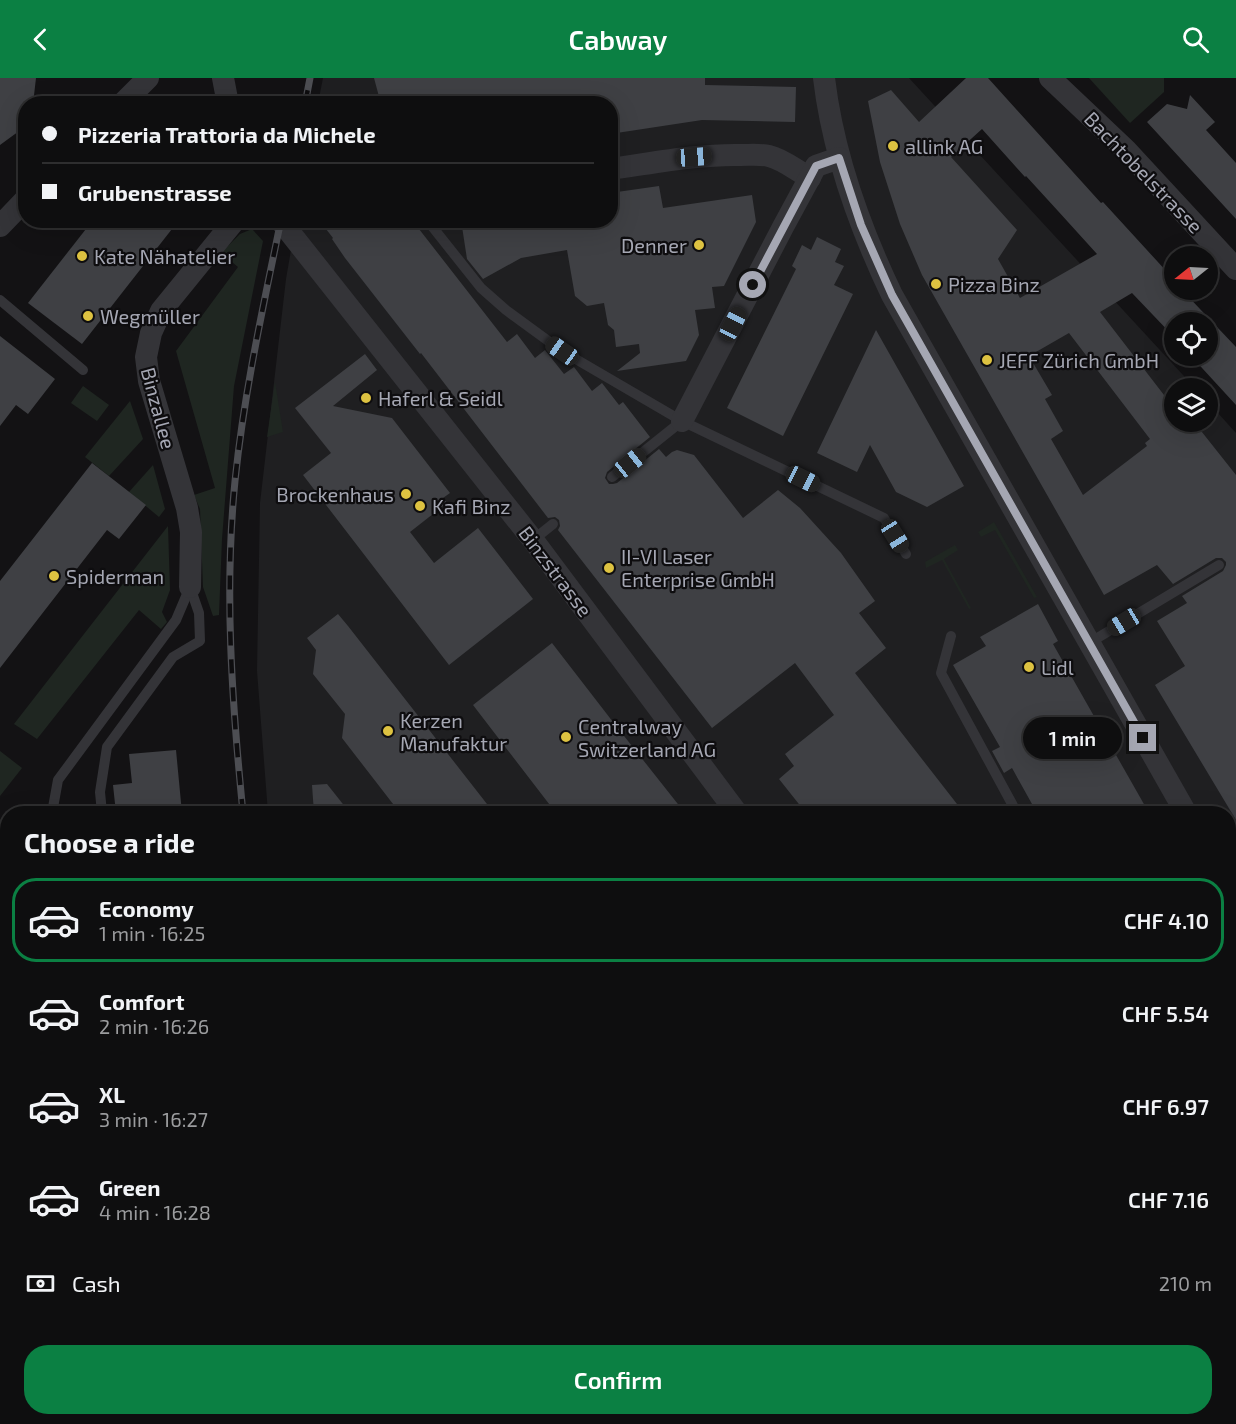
<!DOCTYPE html>
<html lang="en">
<head>
<meta charset="utf-8">
<style>
	body { margin:0; font-family:"Exo 2",sans-serif; background:#1c1c1d; color:#f1f3f6; height:100vh; display:flex; flex-direction:column; font-size:22px; white-space:nowrap }
	* { box-sizing:border-box; margin:0 }
	p { font-size:20px; color:#9b9c9e }
	.icon { flex:none; width:33px; height:33px; fill:none; stroke:currentColor; stroke-width:2; stroke-linecap:round; stroke-linejoin:round }
	.map { position:relative; flex:1; overflow:hidden }
	.sheet { position:absolute; left:0px; top:728px; width:1236px; height:620px; display:flex; flex-direction:column; background:#0e0e0f; border-radius:24px 24px 0 0; box-shadow:0 6px 24px #0002,0 0 0 2px #2e2e2f }
	.sheet>* { flex:none }
	.hud { position:absolute; left:18px; top:18px; width:600px; height:132px; border-radius:24px; box-shadow:0 6px 24px #0002,0 0 0 2px #2e2e2f; display:grid; align-content:center; height:132px; padding:0 24px; background:#0e0e0f }
	.needle { width:39px; rotate:252deg }
	.controls { position:absolute; left:1164px; top:168px; display:grid; gap:12px }
	.controls a { display:grid; place-items:center; width:54px; height:54px; border-radius:50%; background:#0e0e0f; box-shadow:0 6px 24px #0002,0 0 0 2px #2e2e2f; font-size:30px }
	.end { position:absolute; width:27px; height:27px; margin:-14px; border:8px solid #a5a7b3; background:#111; box-shadow:0 0 0 3px #111 }
	.from { border-radius:50% }
	.bubble { position:absolute; height:42px; border-radius:21px; background:#0e0e0f; box-shadow:0 6px 24px #0002,0 0 0 2px #2e2e2f; font-size:20px; font-weight:600; line-height:42px; text-align:center }
	.car { position:absolute; width:18px; height:36px; margin:-18px -9px; border-radius:8px; box-shadow:0 0 4px 2px #0007; background:linear-gradient(#222 24%,#8ab4d8 0 40%,#222 0 76%,#8ab4d8 0 86%,#222 0) }
	.hud b { display:flex; align-items:center; gap:21px; height:57px; font-size:22px }
	.hud b+b { border-top:2px solid #2e2e2f }
	.hud i { width:15px; height:15px; background:#f1f3f6 }
	ul { padding:0; list-style:none }
	li { display:flex; align-items:center; gap:18px; height:84px; margin:0 12px 9px; padding:0 12px; border:3px solid transparent; border-radius:24px }
	li div { flex:1 }
	li b { display:block; font-size:22px }
	li em { font-style:normal; font-weight:600 }
	li.active { border-color:#0b8043 }
	li>.icon { width:54px; height:54px; stroke-width:1.5 }
	h2 { padding:0 24px; font-size:27px; line-height:72px }
	.pay { display:flex; align-items:center; gap:15px; height:66px; padding:0 24px; font-size:22px }
	.pay p { margin-inline-start:auto }
	.button { display:flex; gap:12px; margin-top:auto; padding:12px 24px }
	.button a { flex:1; height:69px; border-radius:24px; background:#0b8043; color:#fff; font-size:24px; font-weight:600; line-height:69px; text-align:center }
	header { display:flex; justify-content:space-between; align-items:center; height:78px; padding:0 24px; background:#0b8043; color:#fff; font-size:27px; font-weight:600 }
	.map>svg:first-child { display:block }
	.built { fill:#1f1f21 }
	.green { fill:#1f2621 }
	.building { fill:#3f4044; fill-rule:evenodd }
	.lines { fill:none; stroke-linecap:round; stroke-linejoin:round }
	.lane { stroke:#343438; stroke-width:10 }
	.street { stroke:#343438; stroke-width:22 }
	.rail-casing { stroke:#4d4e53; stroke-width:7 }
	.rail { stroke:#0e0d0f; stroke-width:4.5; stroke-dasharray:14; stroke-linecap:butt }
	.route { stroke:#a5a7b3; stroke-width:8 }
	.poi-dot { fill:#ddc241; stroke:#0e0d0f; stroke-width:2 }
	.labels { text-anchor:middle; dominant-baseline:central; stroke-width:4.5; stroke-linejoin:round; paint-order:stroke }
	.poi-label { font-size:20px; fill:#a5a7b3; stroke:#0e0d0f; text-anchor:start }
	.street-label { font-size:20px; fill:#a5a7b3; stroke:#0e0d0f }
</style>
</head>
<body>
<header><svg class="icon" aria-label="back" viewBox="0 0 24 24"><path d="M15 5l-7 7 7 7"/></svg>Cabway<svg class="icon" aria-label="search" viewBox="0 0 24 24"><circle cx="10" cy="10" r="6"/><path d="M15 15l6 6"/></svg></header>
<div class="map">
<svg width="1236" height="1346" viewBox="0 0 1236 1346">
	<rect width="100%" height="100%" fill="#131214"/>
	<!-- built -->
	<g class="built">
		<polygon points="323,0 909,0 1195,310 1174,310 1174,344 1208,344 1208,324 1236,355 1236,1346 355,1346 355,1340 1228,1340 1228,735 268,735 257,593 260,425 286,201 296,143 610,142 610,26 318,25"/>
		<polygon points="7,1196 8,1340 274,1340 274,1346 0,1346 0,1197"/>
	</g>
	<!-- green -->
	<g class="green">
		<polygon points="1089,0 1164,0 1164,14 1130,45"/>
		<polygon points="252,151 263,163 234,308 222,461 219,537 213,538 203,509 200,431 194,417 215,410 176,273 238,189 221,175 240,156"/>
		<polygon points="275,304 283,354 267,359"/>
		<polygon points="83,308 109,327 97,343 71,325"/>
		<polygon points="130,323 143,361 109,398 85,379"/>
		<polygon points="153,387 165,431 159,439 129,414"/>
		<polygon points="994,444 1037,519 1034,520 995,452 981,459 978,454"/>
		<polygon points="168,448 170,512 162,534 167,544 161,551 139,532 37,661 14,646"/>
		<polygon points="955,467 958,472 944,481 971,530 969,531 942,482 926,490 925,484"/>
		<polygon points="0,673 22,690 0,718"/>
		<polygon points="0,923 8,929 7,952 0,961"/>
		<polygon points="7,1133 7,1196 0,1197 0,1142"/>
		<polygon points="859,1340 884,1340 889,1346 851,1346"/>
	</g>
	<!-- building -->
	<g class="building">
		<polygon points="0,0 36,0 33,26 26,26 26,48 0,67"/>
		<polygon points="374,0 705,0 705,7 796,9 795,44 702,42 610,56 610,26 381,26"/>
		<path d="M966 0H988L1101 125 1103 124 1168 195 1174 204V212H1182L1236 269V327L1191 278H1208V244H1174V259L1132 215 1100 234 1174 330V344H1194L1236 397V742L1155 607 1185 588 1157 543 1187 525 1182 518 1223 493 1226 487V484L1222 480H1216L1173 506 1157 487 1104 517 922 197 900 146 880 84 868 23 891 12 919 44ZM982 51 1025 99 1026 98 1058 133 1097 176 1020 220 998 181 1017 152 951 79ZM1069 255 1150 361 1145 365 1147 368 1083 417 1051 361 1063 353 1045 321 1052 317 1029 278Z"/>
		<polygon points="1190,17 1215,44 1206,52 1236,85 1236,141 1147,44 1167,26 1187,31"/>
		<polygon points="659,108 663,130 752,117 756,144 724,208 712,209 715,230 695,232 699,257 686,283 617,293 640,275 639,266 616,269 614,252 608,247 604,225 587,228 575,218 567,172 521,180 483,201 467,181 461,142 610,142 610,115"/>
		<polygon points="93,142 179,142 82,266 28,225"/>
		<polygon points="319,142 412,142 507,264 517,256 535,280 545,272 564,296 574,289 592,313 602,305 619,327 623,324 650,359 607,394 605,400 609,406 613,406 617,405 659,371 666,379 672,374 677,372 694,377 743,440 778,412 800,430 841,475 875,523 859,535 886,570 855,595 964,735 806,735 779,701 794,688 785,676 834,637 795,585 712,650 558,452 560,448 559,442 555,439 548,440 421,275 420,276 345,180 332,161 333,160"/>
		<polygon points="817,159 841,171 835,184 844,188 834,207 853,216 783,358 727,330 796,191 792,188 802,167 811,172"/>
		<polygon points="876,252 964,408 927,429 896,414 870,367 857,394 817,375"/>
		<polygon points="0,258 55,301 28,336 16,327 0,348"/>
		<polygon points="365,276 377,292 333,328 392,340 450,415 443,420 447,425 410,454 434,485 478,450 533,521 449,587 303,397 331,375 295,330"/>
		<polygon points="92,385 146,427 119,461 107,452 0,590 0,503"/>
		<polygon points="1038,526 1058,563 1053,566 1149,735 1037,735 1012,690 1004,695 992,673 1000,669 953,587 986,568 980,559"/>
		<polygon points="338,536 348,548 494,735 400,735 342,660 345,636 313,596 316,572 307,560"/>
		<polygon points="552,565 613,644 685,735 556,735 473,627"/>
		<polygon points="176,672 182,735 116,735 113,707 132,705 129,676"/>
		<polygon points="327,706 350,735 314,735 312,707"/>
	</g>
	<g class="lines">
		<!-- lane -->
		<g class="lane">
			<polyline points="427,142 481,210 506,232 562,273 682,343 884,440 906,476"/>
			<polyline points="0,222 83,292"/>
			<polyline points="612,399 682,343"/>
			<polyline points="533,462 553,446"/>
			<polyline points="951,558 941,595 1017,735"/>
			<polyline points="1089,565 1219,487"/>
			<polyline points="52,735 58,702 176,542 190,509"/>
			<polyline points="102,735 100,714 107,669 173,579 200,563 199,535 190,509"/>
			<polyline points="1228,1179 1236,1173"/>
		</g>
		<!-- street -->
		<g class="street">
			<polyline points="223,0 228,26"/>
			<path d="M824 0C833 76 859 148 892 217L1186 735"/>
			<polyline points="1050,0 1126,72 1236,191"/>
			<polyline points="122,26 148,0"/>
			<path d="M610 91C654 85 697 76 741 77 750 77 760 76 769 78 783 81 797 93 810 100"/>
			<polyline points="280,142 533,462 737,735"/>
			<polyline points="0,148 26,121"/>
			<polyline points="682,343 783,149 816,88 839,80"/>
			<polyline points="190,509 191,454 187,430 149,303 146,279 151,255 161,233 235,142"/>
			<polyline points="1228,810 1236,823"/>
			<polyline points="706,1340 711,1346"/>
			<polyline points="1219,1340 1224,1346"/>
		</g>
		<!-- rail casing -->
		<g class="rail-casing">
			<g id="rail">
				<polyline points="305,26 310,0"/>
				<path d="M243 735C232 624 224 514 235 403 244 315 263 229 281 142"/>
				<polyline points="285,1340 286,1346"/>
				<polyline points="300,1340 300,1346"/>
			</g>
		</g>
		<!-- rail -->
		<use href="#rail" class="rail"/>
	</g>
	<g class="lines">
		<!-- route -->
		<polyline class="route" points="753,207 816,88 839,80 861,147 892,217 1143,660"/>
	</g>
	<!-- markers -->
	<g class="poi-dot">
		<circle cx="893" cy="68" r="6"/>
		<circle cx="699" cy="167" r="6"/>
		<circle cx="82" cy="178" r="6"/>
		<circle cx="936" cy="206" r="6"/>
		<circle cx="88" cy="238" r="6"/>
		<circle cx="987" cy="282" r="6"/>
		<circle cx="366" cy="320" r="6"/>
		<circle cx="406" cy="416" r="6"/>
		<circle cx="420" cy="428" r="6"/>
		<circle cx="609" cy="490" r="6"/>
		<circle cx="54" cy="498" r="6"/>
		<circle cx="1029" cy="589" r="6"/>
		<circle cx="388" cy="653" r="6"/>
		<circle cx="566" cy="659" r="6"/>
	</g>
	<g class="labels">
		<!-- poi labels -->
		<g class="poi-label">
			<text x="905" y="68">allink AG</text>
			<text x="687" y="167" text-anchor="end">Denner</text>
			<text x="94" y="178">Kate Nähatelier</text>
			<text x="948" y="206">Pizza Binz</text>
			<text x="100" y="238">Wegmüller</text>
			<text x="999" y="282">JEFF Zürich GmbH</text>
			<text x="378" y="320">Haferl &amp; Seidl</text>
			<text x="394" y="416" text-anchor="end">Brockenhaus</text>
			<text x="432" y="428">Kafi Binz</text>
			<text x="621" y="478">II-VI Laser<tspan x="621" dy="23">Enterprise GmbH</tspan></text>
			<text x="66" y="498">Spiderman</text>
			<text x="1041" y="589">Lidl</text>
			<text x="400" y="642">Kerzen<tspan x="400" dy="23">Manufaktur</tspan></text>
			<text x="578" y="648">Centralway<tspan x="578" dy="23">Switzerland AG</tspan></text>
		</g>
		<!-- street labels -->
		<g class="street-label">
			<text transform="translate(1144 94) rotate(46)">Bachtobelstrasse</text>
			<text transform="translate(159 330) rotate(75)">Binzallee</text>
			<text transform="translate(556 493) rotate(53)">Binzstrasse</text>
		</g>
	</g>
</svg>
<div class="controls">
<a><svg class="needle" viewBox="-14 -14 28 28"><path d="M0-13l5 13h-10z" fill="#e53935"/><path d="M0 13l5-13h-10z" fill="#9b9c9e"/></svg></a>
<a><svg class="icon" aria-label="locate" viewBox="0 0 24 24"><circle cx="12" cy="12" r="6"/><path d="M12 2v4M12 18v4M2 12h4M18 12h4"/></svg></a>
<a><svg class="icon" aria-label="layers" viewBox="0 0 24 24"><path d="M12 4l9 5-9 5-9-5zM3 14l9 5 9-5"/></svg></a>
</div>
<i class="end from" style="left:753px;top:207px"></i>
<i class="end" style="left:1143px;top:660px"></i>
<div class="bubble" style="left:1023px;top:639px;width:99px">1 min</div>
<i class="car" style="left:694px;top:79px;rotate:86deg"></i>
<i class="car" style="left:733px;top:246px;rotate:27deg"></i>
<i class="car" style="left:562px;top:273px;rotate:305deg"></i>
<i class="car" style="left:630px;top:385px;rotate:51deg"></i>
<i class="car" style="left:803px;top:401px;rotate:116deg"></i>
<i class="car" style="left:895px;top:458px;rotate:148deg"></i>
<i class="car" style="left:1124px;top:544px;rotate:239deg"></i>
<div class="hud">
<b><i class="from"></i>Pizzeria Trattoria da Michele</b>
<b><i></i>Grubenstrasse</b>
</div>
<section class="sheet">
<h2>Choose a ride</h2>
<ul>
<li class="active"><svg class="icon" aria-label="car" viewBox="0 0 24 24"><path d="M5 17H2v-5l4-1 3-4h7l3 4 3 1v5h-3M9 17h6M6 11h13"/><circle cx="7" cy="17" r="2"/><circle cx="17" cy="17" r="2"/></svg><div><b>Economy</b><p>1 min · 16:25</p></div><em>CHF 4.10</em></li>
<li><svg class="icon" aria-label="car" viewBox="0 0 24 24"><path d="M5 17H2v-5l4-1 3-4h7l3 4 3 1v5h-3M9 17h6M6 11h13"/><circle cx="7" cy="17" r="2"/><circle cx="17" cy="17" r="2"/></svg><div><b>Comfort</b><p>2 min · 16:26</p></div><em>CHF 5.54</em></li>
<li><svg class="icon" aria-label="car" viewBox="0 0 24 24"><path d="M5 17H2v-5l4-1 3-4h7l3 4 3 1v5h-3M9 17h6M6 11h13"/><circle cx="7" cy="17" r="2"/><circle cx="17" cy="17" r="2"/></svg><div><b>XL</b><p>3 min · 16:27</p></div><em>CHF 6.97</em></li>
<li><svg class="icon" aria-label="car" viewBox="0 0 24 24"><path d="M5 17H2v-5l4-1 3-4h7l3 4 3 1v5h-3M9 17h6M6 11h13"/><circle cx="7" cy="17" r="2"/><circle cx="17" cy="17" r="2"/></svg><div><b>Green</b><p>4 min · 16:28</p></div><em>CHF 7.16</em></li>
</ul>
<div class="pay"><svg class="icon" aria-label="cash" viewBox="0 0 24 24"><path d="M3 7h18v10H3z"/><circle cx="12" cy="12" r="2"/></svg>Cash<p>210 m</p></div>
<div class="button"><a>Confirm</a></div>
</section>
</div>
</body>
</html>
